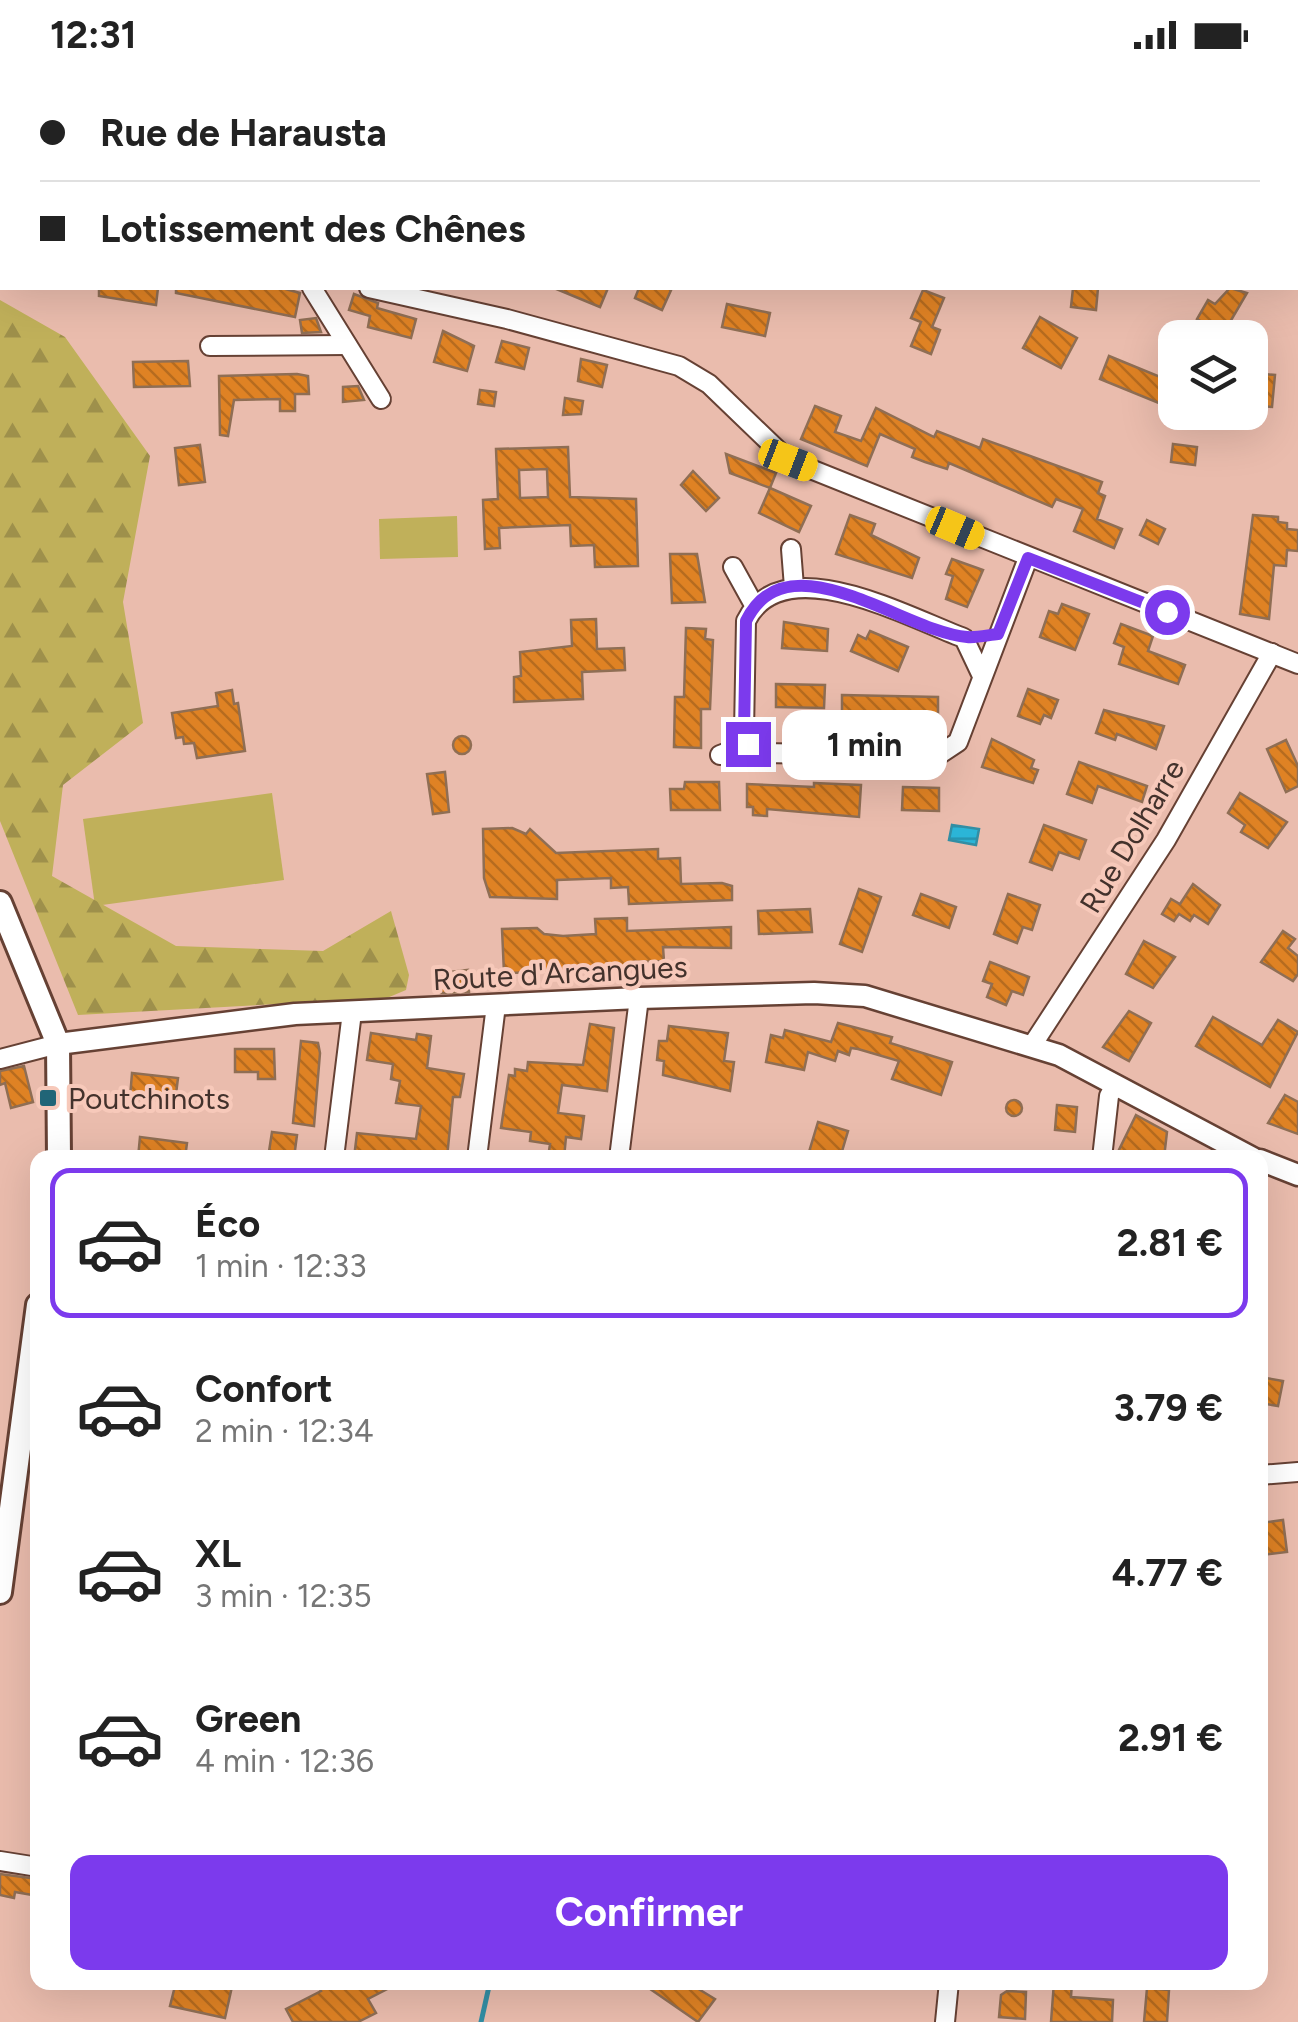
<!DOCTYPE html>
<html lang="fr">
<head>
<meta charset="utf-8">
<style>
	body { margin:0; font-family:Figtree,sans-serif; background:#f2f2f2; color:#222; height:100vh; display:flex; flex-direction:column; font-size:38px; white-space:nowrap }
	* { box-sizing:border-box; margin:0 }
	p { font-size:32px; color:#767676 }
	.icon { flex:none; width:55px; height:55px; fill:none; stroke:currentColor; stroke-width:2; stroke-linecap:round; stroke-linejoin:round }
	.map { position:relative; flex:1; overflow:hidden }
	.sheet { position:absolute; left:30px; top:1080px; width:1238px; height:840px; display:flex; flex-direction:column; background:#fff; border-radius:20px; box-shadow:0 10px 40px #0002 }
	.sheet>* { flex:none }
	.guide { position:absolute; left:0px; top:0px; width:1300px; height:220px; box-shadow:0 10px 40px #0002; display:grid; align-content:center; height:220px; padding:0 40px; background:#fff }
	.tools { position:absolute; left:1158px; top:250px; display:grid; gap:20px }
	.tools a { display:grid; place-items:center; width:110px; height:110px; border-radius:20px; background:#fff; box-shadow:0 10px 40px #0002; font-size:50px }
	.end { position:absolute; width:45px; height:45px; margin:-22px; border:12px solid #7c3aed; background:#fff; box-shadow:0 0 0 5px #fff }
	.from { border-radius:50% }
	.bubble { position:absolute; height:70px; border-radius:20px; background:#fff; box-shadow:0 10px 40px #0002; font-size:32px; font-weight:700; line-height:70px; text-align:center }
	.car { position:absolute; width:30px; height:60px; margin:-30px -15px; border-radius:12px; box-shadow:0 0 8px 2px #0007; background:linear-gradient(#f5c518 24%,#345 0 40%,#f5c518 0 76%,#345 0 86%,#f5c518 0) }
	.guide b { display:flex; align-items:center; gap:35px; height:95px; font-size:38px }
	.guide b+b { border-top:2px solid #e0e0e0 }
	.guide i { width:25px; height:25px; background:#222 }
	ul { padding:18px 0 0; list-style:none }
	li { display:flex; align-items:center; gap:30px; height:150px; margin:0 20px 15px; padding:0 20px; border:5px solid transparent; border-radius:20px }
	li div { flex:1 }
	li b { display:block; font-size:38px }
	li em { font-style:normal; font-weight:700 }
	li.on { border-color:#7c3aed }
	li>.icon { width:90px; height:90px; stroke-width:1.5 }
	.primary-button { display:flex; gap:20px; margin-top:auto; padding:20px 40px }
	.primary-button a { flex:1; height:115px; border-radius:20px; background:#7c3aed; color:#fff; font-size:40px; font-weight:700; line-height:115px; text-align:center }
	.status { display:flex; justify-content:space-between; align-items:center; height:70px; padding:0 50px; background:#fff; direction:ltr }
	.status svg { height:28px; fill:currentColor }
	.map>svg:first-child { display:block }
	.grass { fill:#c0b05a }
	.forest { fill:url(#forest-firs) }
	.water { fill:url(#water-rules); stroke:#328ea4; stroke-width:2.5 }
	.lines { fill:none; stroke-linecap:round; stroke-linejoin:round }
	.stream { stroke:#328ea4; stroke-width:5 }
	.building { fill:url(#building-back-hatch); stroke:#8f6e54; stroke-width:2.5; fill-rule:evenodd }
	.minor-casing { stroke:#664134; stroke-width:22 }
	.tertiary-casing { stroke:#664134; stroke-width:25 }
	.secondary-casing { stroke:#664134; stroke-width:28 }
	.minor { stroke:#fff; stroke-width:18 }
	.tertiary { stroke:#fff; stroke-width:20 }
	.secondary { stroke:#fff; stroke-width:22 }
	.route { stroke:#7c3aed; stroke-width:12 }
	.poi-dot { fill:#216577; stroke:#f7c9ba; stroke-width:4 }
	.labels { text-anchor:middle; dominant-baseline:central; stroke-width:8; stroke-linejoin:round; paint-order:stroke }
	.street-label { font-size:30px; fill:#43322c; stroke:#f7c9ba }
	.poi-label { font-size:30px; fill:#43322c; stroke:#f7c9ba; text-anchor:start }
</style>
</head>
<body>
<div class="status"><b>12:31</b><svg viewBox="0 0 49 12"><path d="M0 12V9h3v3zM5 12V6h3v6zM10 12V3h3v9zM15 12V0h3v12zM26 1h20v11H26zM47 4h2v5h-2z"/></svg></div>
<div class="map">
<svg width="1298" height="1952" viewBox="0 0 1298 1952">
	<defs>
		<pattern id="forest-firs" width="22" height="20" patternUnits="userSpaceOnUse" patternTransform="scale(2.5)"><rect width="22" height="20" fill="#c0b05a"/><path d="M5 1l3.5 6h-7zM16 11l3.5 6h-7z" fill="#9e904b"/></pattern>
		<pattern id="water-rules" width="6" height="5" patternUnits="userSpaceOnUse" patternTransform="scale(2.5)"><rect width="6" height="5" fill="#2bb5d7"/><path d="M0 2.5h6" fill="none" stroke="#2694af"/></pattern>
		<pattern id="building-back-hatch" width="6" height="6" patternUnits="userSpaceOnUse" patternTransform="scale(2.5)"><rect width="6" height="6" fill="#df8224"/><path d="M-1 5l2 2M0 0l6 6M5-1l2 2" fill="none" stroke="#b66b1f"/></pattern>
	</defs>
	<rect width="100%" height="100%" fill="#eabcad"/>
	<!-- grass -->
	<g class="grass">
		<polygon points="457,446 458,487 380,489 379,449"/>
		<polygon points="272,723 284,810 95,836 83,749"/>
	</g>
	<!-- forest -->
	<polygon class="forest" points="0,230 65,267 150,386 123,532 143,653 63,715 52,806 176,876 323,881 391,841 409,905 406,920 387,928 78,945 0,751"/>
	<!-- water -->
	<polygon class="water" points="952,755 979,759 976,775 949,770"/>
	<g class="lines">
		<!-- stream -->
		<polyline class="stream" points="481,1952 490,1912"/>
	</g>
	<!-- building -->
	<g class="building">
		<polygon points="99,218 158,218 156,235 99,226"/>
		<polygon points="176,218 282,218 300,223 295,247 176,223"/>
		<polygon points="554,218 608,218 600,237"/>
		<polygon points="639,218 672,218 662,240 635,228"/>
		<polygon points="1073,218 1098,218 1096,240 1071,237"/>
		<polygon points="1230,218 1247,223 1223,264 1197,249 1208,230 1215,234"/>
		<polygon points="923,220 944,228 932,257 940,260 931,284 911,276 921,252 911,248"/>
		<polygon points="354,224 378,233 377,238 416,249 411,268 368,257 370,246 349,240"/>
		<polygon points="727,234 770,243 765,266 722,257"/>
		<polygon points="1040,247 1077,268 1061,298 1023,278"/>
		<polygon points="316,248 321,262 302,263 300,250"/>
		<polygon points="443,261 474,276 467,301 434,292"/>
		<polygon points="502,271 529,278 524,299 496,292"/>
		<polygon points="1109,286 1175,313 1171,338 1100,309"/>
		<polygon points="581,289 607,295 602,317 578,311"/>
		<polygon points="188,291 190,316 134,317 133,292"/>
		<polygon points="1253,303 1275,305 1272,337 1251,335"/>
		<polygon points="297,304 308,306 309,324 295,324 295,341 280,341 280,329 234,330 228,366 220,365 219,306"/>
		<polygon points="358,316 364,330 343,332 343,317"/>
		<polygon points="480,320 496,322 494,336 478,334"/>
		<polygon points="565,328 583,331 581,344 563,345"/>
		<polygon points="815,336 841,346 835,362 861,371 876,338 934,367 937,361 980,378 983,369 1102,412 1098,423 1105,426 1097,449 1122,459 1114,478 1074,461 1083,439 1056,429 1052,437 949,393 947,399 925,392 912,387 915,379 880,364 867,396 801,369"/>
		<polygon points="1173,374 1197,377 1195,395 1171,392"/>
		<polygon points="200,375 205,412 179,415 175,378"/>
		<path d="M568 377 570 427 636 429 638 496 595 497 594 475 571 476 570 455 499 458 500 478 485 479 483 430 498 429 496 379ZM547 399 548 427 520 428 519 400Z"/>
		<polygon points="726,384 776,403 770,418 730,403"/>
		<polygon points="693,401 719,428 706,441 681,415"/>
		<polygon points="770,418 811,436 799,462 759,443"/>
		<polygon points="850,445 875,454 871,465 919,488 912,508 836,484"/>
		<polygon points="1253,445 1278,447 1278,452 1287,453 1287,459 1298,460 1298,481 1287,480 1286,496 1274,495 1269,549 1240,544"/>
		<polygon points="1147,450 1165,459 1158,474 1140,465"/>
		<polygon points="670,484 697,484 705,532 672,533"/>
		<polygon points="952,489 983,500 967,537 946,529 953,506 946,504"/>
		<polygon points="1062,534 1089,544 1075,580 1040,567 1049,541 1058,544"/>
		<polygon points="596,549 597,579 624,578 625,600 582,602 583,629 514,632 514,607 521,606 520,582 572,576 571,550"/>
		<polygon points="784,552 828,559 827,581 782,578"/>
		<polygon points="1121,554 1153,566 1148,581 1185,595 1178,614 1119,594 1124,577 1114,573"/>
		<polygon points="686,558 706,559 705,569 713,570 710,639 701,639 701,678 674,677 675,627 684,627"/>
		<polygon points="870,561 908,577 898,601 851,581 858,565 866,569"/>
		<polygon points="776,614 825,615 824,638 776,637"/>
		<polygon points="1028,619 1058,630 1051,648 1044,645 1040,654 1018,646"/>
		<polygon points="232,620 234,634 238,633 245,681 197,688 194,673 184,674 183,667 176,668 172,643 218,636 216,623"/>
		<polygon points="842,625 938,627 938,647 918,647 918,652 852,652 842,648"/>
		<polygon points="1104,640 1164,656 1156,679 1117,664 1115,670 1096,663"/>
		<circle cx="462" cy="675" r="9"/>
		<polygon points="992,669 1034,690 1031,698 1038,700 1033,713 982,697"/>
		<polygon points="1286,670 1298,696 1298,716 1286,722 1267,679"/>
		<polygon points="1079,692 1147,716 1142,732 1098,716 1092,733 1067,724"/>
		<polygon points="445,702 449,742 433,744 427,704"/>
		<polygon points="685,712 719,712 720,740 671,740 670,719 684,719"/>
		<polygon points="814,713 861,715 859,747 767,739 767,746 753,745 753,737 747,737 747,714 814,717"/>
		<polygon points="903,717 939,718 939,741 902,740"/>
		<polygon points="1240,723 1287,752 1268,778 1241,762 1245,755 1228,743"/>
		<polygon points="1044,755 1086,770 1079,789 1059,782 1052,800 1030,792"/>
		<polygon points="512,758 526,764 530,759 556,783 658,779 658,789 680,788 681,814 722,813 732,816 732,830 629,834 628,817 611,818 611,808 557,810 557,829 490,827 484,808 483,759"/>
		<polygon points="1193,814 1220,835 1208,854 1194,845 1190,851 1179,844 1174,851 1162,844 1171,829 1180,834"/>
		<polygon points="859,819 881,827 862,882 840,874"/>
		<polygon points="921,824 956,837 949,858 913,845"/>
		<polygon points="1008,824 1040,835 1032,860 1023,857 1017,873 994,864"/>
		<polygon points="810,839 812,862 759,864 758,841"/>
		<polygon points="627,848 627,861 731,857 731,878 663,877 664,891 633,892 633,899 504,903 502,859 537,858 544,864 563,866 596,864 595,849"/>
		<polygon points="1283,861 1295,869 1288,878 1298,886 1298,904 1293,911 1261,892"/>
		<polygon points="1144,871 1175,887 1153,918 1126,904"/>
		<polygon points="990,892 1029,907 1023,925 1012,921 1006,935 987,927 992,914 983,911"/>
		<polygon points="468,900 469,922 441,923 440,903"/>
		<polygon points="1129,941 1151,953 1129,991 1103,977"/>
		<polygon points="1213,947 1262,975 1278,950 1298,962 1270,1017 1196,976"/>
		<polygon points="838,953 892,967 890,973 952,992 941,1025 892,1009 899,991 858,979 851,978 849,985 838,981 835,991 808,982 804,1000 766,992 771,965 783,968 785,960 831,972"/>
		<polygon points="590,954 614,958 607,1021 562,1015 558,1043 584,1046 581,1069 566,1067 564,1088 548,1088 550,1074 530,1071 531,1062 501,1058 509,1005 515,1006 515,999 527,1001 528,992 583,995"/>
		<polygon points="669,956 728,963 724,991 734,992 730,1021 663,1005 664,991 657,990 659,971 667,971"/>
		<polygon points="371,963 416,970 417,964 431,966 427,998 464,1004 460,1027 453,1027 447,1088 378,1083 377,1088 354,1088 357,1063 416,1069 421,1036 396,1033 400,1011 391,1009 393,994 367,990"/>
		<polygon points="301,971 318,973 320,983 314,1056 293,1053"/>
		<polygon points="235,979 274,979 275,1009 258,1009 258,1002 235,1002"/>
		<polygon points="24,996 33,1032 11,1038 5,1013 0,1015 0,1001"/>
		<polygon points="132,1003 178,1008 175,1032 130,1028"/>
		<polygon points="1285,1025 1298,1032 1298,1064 1268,1053"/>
		<circle cx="1014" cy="1038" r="8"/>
		<polygon points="1057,1035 1077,1037 1075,1062 1055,1060"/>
		<polygon points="1136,1045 1167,1062 1164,1088 1115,1088"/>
		<polygon points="818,1052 848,1061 840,1088 809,1082"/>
		<polygon points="272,1062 297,1065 294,1088 268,1088"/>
		<polygon points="140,1067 187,1073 185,1088 138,1088"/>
		<polygon points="1260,1307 1283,1311 1278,1336 1260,1333"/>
		<polygon points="1283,1450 1287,1482 1260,1485 1260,1453"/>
		<polygon points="0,1804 38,1809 38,1826 15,1822 14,1828 0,1825"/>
		<polygon points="176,1912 233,1912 225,1948 170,1936"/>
		<polygon points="316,1912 401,1912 368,1929 376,1943 358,1952 293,1952 286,1939 321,1921"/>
		<polygon points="640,1912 687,1912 715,1929 698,1952"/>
		<polygon points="1054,1912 1072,1912 1071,1927 1113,1930 1112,1952 1051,1952"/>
		<polygon points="1147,1918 1169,1920 1167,1952 1144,1952"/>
		<polygon points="1007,1921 1026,1922 1025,1949 999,1947 1001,1925"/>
	</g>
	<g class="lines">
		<!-- minor casing -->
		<g class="minor-casing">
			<g id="minor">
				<polyline points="1213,2 1213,0"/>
				<polyline points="0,133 2,134"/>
				<polyline points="312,218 381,329"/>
				<polyline points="369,218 507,249 679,296 709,314 788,390 1298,594"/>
				<polyline points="210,276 347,275"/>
				<polyline points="791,479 794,517"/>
				<polyline points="733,497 754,535"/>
				<path d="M982 606 964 568C909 548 782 477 746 551L744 662 749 674 761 683 937 686 958 672 1028 488"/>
				<polyline points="720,685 749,674"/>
				<polyline points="1033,974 1166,770 1272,583"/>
				<polyline points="0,989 58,974"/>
				<polyline points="334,1088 352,942"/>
				<polyline points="477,1088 496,935"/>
				<polyline points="619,1088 639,928"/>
				<polyline points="1102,1088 1109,1026 1115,1015"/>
				<polyline points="1260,1405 1298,1402"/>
				<polyline points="0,1791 38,1797"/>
				<polyline points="945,1952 949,1912"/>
			</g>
		</g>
		<!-- tertiary casing -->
		<g class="tertiary-casing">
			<g id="tertiary">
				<polyline points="58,974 295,944 639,928 814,923 865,926 1059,985 1253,1088"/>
				<polyline points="1260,1090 1298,1105"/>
			</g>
		</g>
		<!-- secondary casing -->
		<g class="secondary-casing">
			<g id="secondary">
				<polyline points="0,833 58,974 59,1088"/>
				<polyline points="0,1522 38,1235"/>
			</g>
		</g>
		<!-- minor -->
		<use href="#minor" class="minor"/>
		<!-- tertiary -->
		<use href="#tertiary" class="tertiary"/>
		<!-- secondary -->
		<use href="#secondary" class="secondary"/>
	</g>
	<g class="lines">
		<!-- route -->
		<path class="route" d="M748 674 744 662 746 551C788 465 906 563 967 567 977 568 988 565 998 564L1028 488 1167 542"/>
	</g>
	<!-- markers -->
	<rect class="poi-dot" x="38" y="1018" width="20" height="20" rx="5"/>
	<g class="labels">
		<!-- street labels -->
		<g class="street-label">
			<text transform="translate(1132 766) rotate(-59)">Rue Dolharre</text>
			<text transform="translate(560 903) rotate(-3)">Route d'Arcangues</text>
		</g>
		<!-- poi labels -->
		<g class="poi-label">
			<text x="68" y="1028">Poutchinots</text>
		</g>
	</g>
</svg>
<div class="tools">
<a><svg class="icon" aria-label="layers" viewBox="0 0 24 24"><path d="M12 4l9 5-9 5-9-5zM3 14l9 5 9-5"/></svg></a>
</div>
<i class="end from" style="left:1167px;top:542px"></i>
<i class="end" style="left:748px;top:674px"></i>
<div class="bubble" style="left:782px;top:640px;width:165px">1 min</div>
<i class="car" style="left:788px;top:390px;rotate:111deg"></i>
<i class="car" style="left:955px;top:458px;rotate:113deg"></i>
<div class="guide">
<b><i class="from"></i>Rue de Harausta</b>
<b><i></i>Lotissement des Chênes</b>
</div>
<section class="sheet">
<ul>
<li class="on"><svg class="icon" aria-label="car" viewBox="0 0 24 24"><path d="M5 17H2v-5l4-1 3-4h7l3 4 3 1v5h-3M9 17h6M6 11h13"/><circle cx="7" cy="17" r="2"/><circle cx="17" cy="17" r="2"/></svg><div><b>Éco</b><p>1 min · 12:33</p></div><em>2.81 €</em></li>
<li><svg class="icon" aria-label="car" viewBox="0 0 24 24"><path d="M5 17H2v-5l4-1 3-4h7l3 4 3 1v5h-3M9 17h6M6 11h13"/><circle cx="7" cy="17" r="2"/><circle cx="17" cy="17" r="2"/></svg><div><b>Confort</b><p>2 min · 12:34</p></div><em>3.79 €</em></li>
<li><svg class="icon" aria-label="car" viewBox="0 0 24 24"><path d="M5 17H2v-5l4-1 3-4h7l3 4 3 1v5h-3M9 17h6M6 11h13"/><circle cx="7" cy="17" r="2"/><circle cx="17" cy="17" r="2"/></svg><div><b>XL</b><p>3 min · 12:35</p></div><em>4.77 €</em></li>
<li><svg class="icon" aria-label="car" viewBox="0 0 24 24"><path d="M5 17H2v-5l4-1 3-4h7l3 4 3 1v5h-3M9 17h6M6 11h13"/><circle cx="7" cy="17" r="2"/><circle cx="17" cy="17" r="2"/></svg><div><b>Green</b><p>4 min · 12:36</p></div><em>2.91 €</em></li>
</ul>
<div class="primary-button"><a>Confirmer</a></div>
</section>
</div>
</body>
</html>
